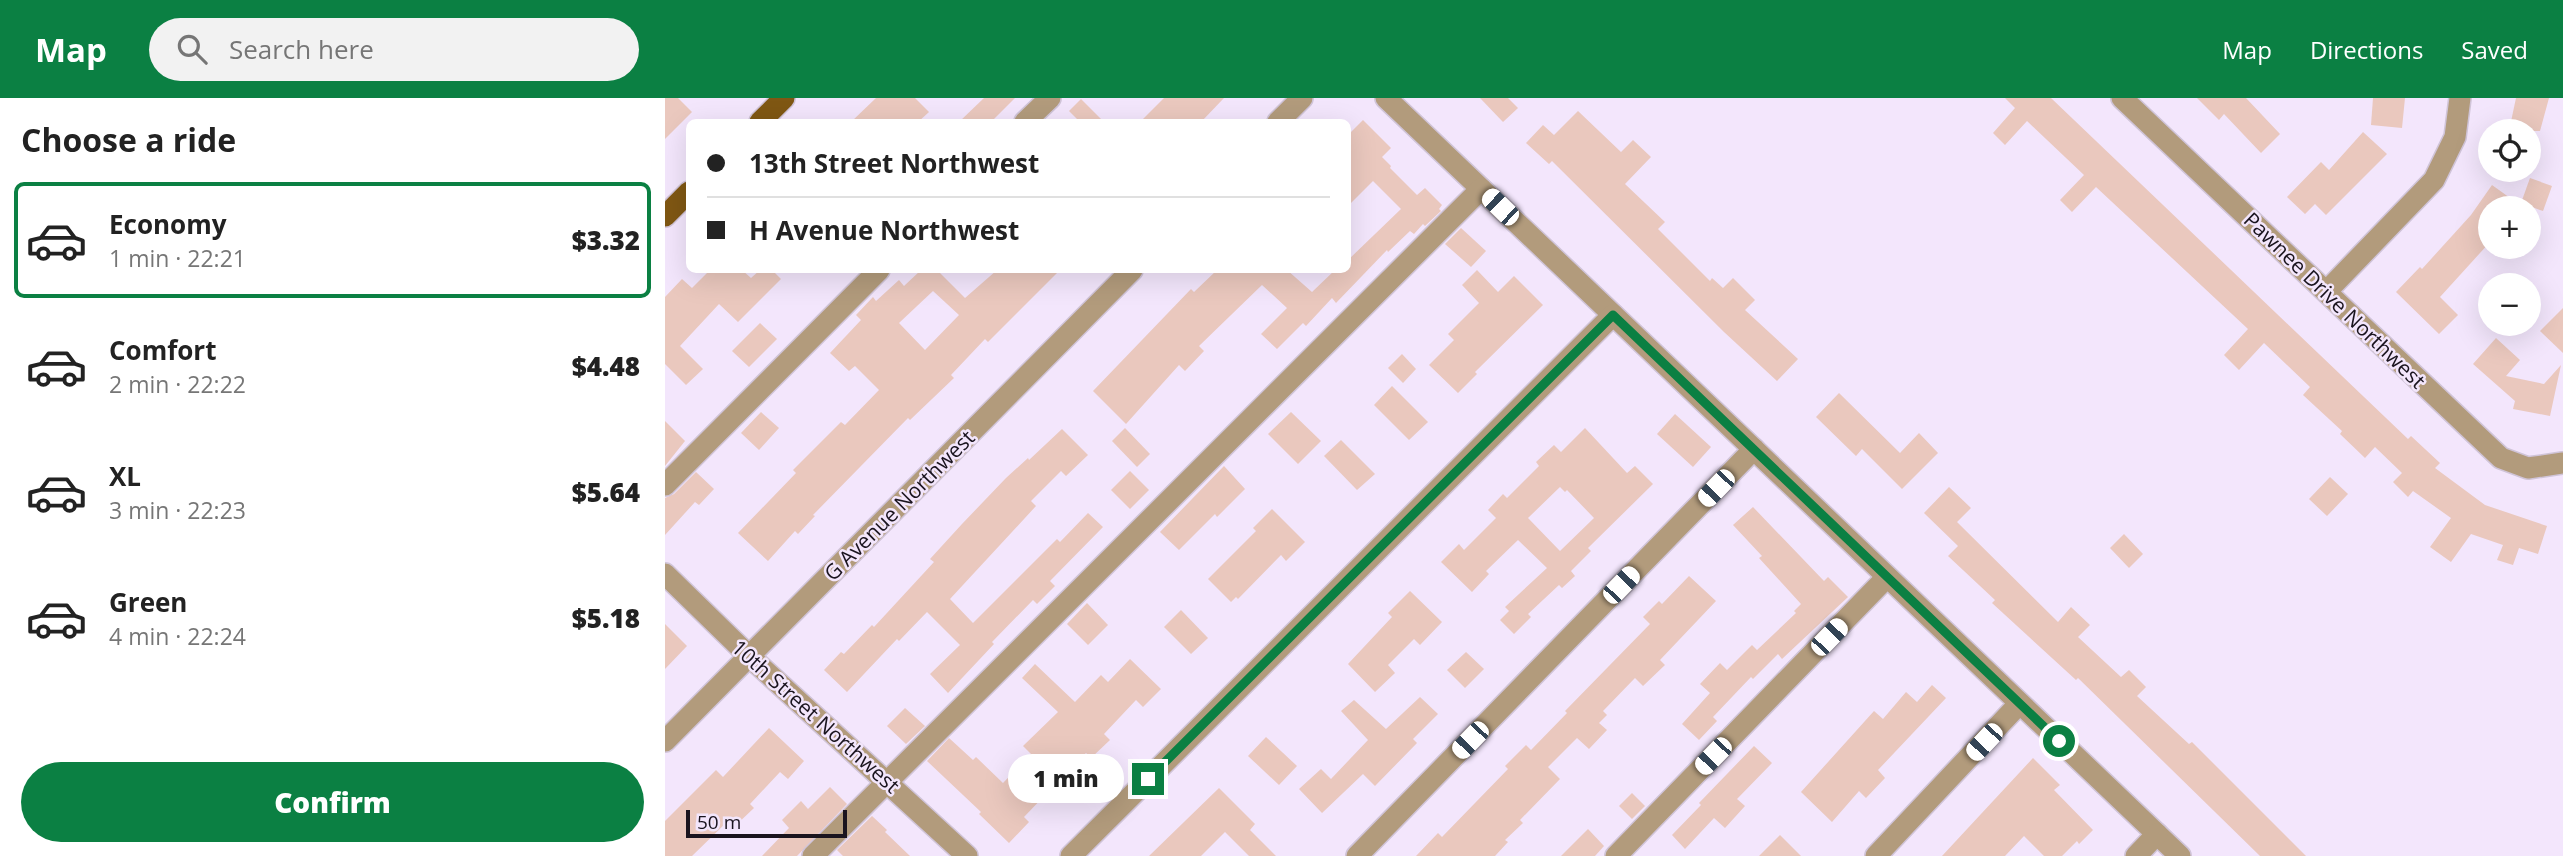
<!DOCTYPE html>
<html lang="en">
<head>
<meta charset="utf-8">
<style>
	body { margin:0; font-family:"Open Sans",sans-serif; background:#f2f2f2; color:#222; height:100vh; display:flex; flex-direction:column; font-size:26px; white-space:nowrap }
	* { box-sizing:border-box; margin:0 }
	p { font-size:23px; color:#767676 }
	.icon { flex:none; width:38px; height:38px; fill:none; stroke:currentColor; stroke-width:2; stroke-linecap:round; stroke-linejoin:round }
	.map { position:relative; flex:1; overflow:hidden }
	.details { display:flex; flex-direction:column; background:#fff; width:665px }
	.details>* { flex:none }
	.banner { position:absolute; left:21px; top:21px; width:665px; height:154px; border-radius:10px; box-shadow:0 7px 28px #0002; display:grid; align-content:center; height:154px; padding:0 21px; background:#fff }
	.fabs { position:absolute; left:1813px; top:21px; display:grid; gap:14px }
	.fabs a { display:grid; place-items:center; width:63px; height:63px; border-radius:50%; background:#fff; box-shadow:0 7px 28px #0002; font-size:35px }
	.scale { position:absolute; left:21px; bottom:18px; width:161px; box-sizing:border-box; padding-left:7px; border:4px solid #1a141e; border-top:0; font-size:19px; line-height:24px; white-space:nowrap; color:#1a141e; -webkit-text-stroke:5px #f3e6fc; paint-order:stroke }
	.end { position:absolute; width:32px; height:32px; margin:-16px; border:9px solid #0b8043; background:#fff; box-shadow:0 0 0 4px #fff }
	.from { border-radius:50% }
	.bubble { position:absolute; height:49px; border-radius:24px; background:#fff; box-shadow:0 7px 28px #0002; font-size:23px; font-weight:800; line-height:49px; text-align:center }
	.car { position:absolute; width:21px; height:42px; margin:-21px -10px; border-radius:9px; box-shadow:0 0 5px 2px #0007; background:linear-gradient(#fff 24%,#345 0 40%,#fff 0 76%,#345 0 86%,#fff 0) }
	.banner b { display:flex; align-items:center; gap:24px; height:66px; font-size:26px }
	.banner b+b { border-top:2px solid #e0e0e0 }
	.banner i { width:18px; height:18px; background:#222 }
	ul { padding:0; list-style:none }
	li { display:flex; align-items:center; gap:21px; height:116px; margin:0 14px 10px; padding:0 7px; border:4px solid transparent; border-radius:10px }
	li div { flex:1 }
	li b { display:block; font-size:26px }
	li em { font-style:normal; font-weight:800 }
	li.selected { border-color:#0b8043 }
	li>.icon { width:63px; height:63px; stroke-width:1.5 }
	h2 { padding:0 21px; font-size:32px; line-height:84px }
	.primary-button { display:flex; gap:14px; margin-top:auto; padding:14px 21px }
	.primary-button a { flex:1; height:80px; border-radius:42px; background:#0b8043; color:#fff; font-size:28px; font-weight:800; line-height:80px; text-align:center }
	header { display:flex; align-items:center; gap:42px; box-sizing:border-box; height:98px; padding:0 35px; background:#0b8043; color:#fff }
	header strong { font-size:33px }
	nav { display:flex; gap:38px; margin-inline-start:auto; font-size:24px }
	.search { width:490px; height:63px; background:#f2f2f2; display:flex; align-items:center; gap:18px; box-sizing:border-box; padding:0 24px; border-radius:38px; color:#767676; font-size:26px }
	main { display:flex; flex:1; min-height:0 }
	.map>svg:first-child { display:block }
	.building { fill:#eac8be; fill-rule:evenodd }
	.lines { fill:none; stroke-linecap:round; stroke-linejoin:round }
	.minor-casing { stroke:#d0c4d8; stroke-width:24 }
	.major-casing { stroke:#d0c4d8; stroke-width:24 }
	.minor { stroke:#b29b7c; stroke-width:21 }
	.major { stroke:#7f5713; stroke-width:21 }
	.route { stroke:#0b8043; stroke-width:9 }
	.labels { text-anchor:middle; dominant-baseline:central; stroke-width:5; stroke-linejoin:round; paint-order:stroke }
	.street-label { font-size:21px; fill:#1a141e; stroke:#f3e6fc }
</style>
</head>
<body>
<header>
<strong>Map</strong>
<div class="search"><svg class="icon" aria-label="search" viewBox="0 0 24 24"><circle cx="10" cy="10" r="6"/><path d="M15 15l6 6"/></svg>Search here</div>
<nav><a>Map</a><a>Directions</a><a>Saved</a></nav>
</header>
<main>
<section class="details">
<h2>Choose a ride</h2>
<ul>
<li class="selected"><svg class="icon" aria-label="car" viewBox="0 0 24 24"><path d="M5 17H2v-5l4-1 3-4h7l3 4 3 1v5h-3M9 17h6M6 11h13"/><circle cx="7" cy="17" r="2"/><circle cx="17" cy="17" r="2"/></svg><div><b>Economy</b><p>1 min · 22:21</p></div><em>$3.32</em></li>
<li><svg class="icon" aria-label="car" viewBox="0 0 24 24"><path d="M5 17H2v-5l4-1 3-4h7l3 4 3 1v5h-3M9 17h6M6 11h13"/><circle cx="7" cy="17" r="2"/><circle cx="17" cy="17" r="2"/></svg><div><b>Comfort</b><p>2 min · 22:22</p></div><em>$4.48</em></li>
<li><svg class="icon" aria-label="car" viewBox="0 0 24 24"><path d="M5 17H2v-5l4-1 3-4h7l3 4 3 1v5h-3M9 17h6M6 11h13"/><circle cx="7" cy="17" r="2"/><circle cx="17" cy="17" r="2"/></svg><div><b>XL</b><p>3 min · 22:23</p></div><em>$5.64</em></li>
<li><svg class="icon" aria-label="car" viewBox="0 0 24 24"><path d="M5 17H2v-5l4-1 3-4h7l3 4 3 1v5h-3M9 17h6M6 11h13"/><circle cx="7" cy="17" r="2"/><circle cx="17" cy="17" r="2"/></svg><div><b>Green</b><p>4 min · 22:24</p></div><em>$5.18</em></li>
</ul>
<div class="primary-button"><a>Confirm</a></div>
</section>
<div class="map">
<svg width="1898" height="758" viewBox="0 0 1898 758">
	<rect width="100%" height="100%" fill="#f3e6fc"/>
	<!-- building -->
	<g class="building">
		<polygon points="0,0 13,0 27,14 0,41"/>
		<polygon points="211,0 250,0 264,14 253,24 186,24"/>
		<polygon points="319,0 350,0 326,24 294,24"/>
		<polygon points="499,0 559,0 536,24 475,24"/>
		<polygon points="815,0 843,0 853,10 838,24"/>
		<polygon points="1340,0 1386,0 1743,341 1746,338 1775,365 1770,370 1820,407 1882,428 1873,456 1854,450 1848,467 1832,462 1838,447 1806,436 1786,464 1765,449 1786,420 1748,393 1743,399 1728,384 1737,375 1710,349 1700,360 1675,336 1677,333 1638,297 1645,289 1599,245 1574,272 1559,257 1583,231 1431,89 1407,114 1395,102 1419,77 1362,23 1340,47 1328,35 1350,10"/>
		<polygon points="1532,0 1581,0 1615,36 1596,55 1559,16 1554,22"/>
		<polygon points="1708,0 1740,0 1737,30 1706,27"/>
		<polygon points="1851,0 1884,0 1875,33 1844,33"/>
		<polygon points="416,1 439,24 415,24 404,13"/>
		<polygon points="913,13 956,54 968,42 986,59 960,86 1000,124 993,131 1045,183 1047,180 1058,190 1068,180 1090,202 1080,212 1133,261 1112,283 1059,234 887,63 884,66 861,45 878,27 889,37"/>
		<polygon points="698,22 726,50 717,59 726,68 725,70 752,97 760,90 777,107 774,111 776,113 760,128 758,126 749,136 745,133 723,154 722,152 671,205 667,200 641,228 638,225 612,251 596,236 622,210 597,187 534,248 539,253 520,273 514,267 461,326 428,293 526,191 529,194 552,172 622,172 647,194 670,172 682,172 682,163 736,111 708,83 682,109 682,38"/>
		<polygon points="1698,34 1722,56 1661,117 1650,106 1640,116 1622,99 1656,64 1664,72"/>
		<polygon points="1865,80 1887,88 1878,113 1856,105"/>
		<polygon points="1827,87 1859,110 1825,110 1825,144 1775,199 1793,217 1774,236 1731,194 1755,169 1757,171 1806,117"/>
		<polygon points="796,130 821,153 806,169 780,146"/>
		<polygon points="45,172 77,172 86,180 95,172 107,172 116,181 73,224 54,206 15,248 38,271 21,287 0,266 0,199 17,181 27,190"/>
		<path d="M256 172H272L300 200 332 172H395L323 244 320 241 286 277 289 280 245 322 243 320 148 417 150 418 133 436 130 433 103 463 73 435 131 375 128 372 176 324 180 327 214 292 190 268 184 273 165 255 196 222 191 217 208 199 211 203 234 182 239 188ZM268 193 294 217 260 252 234 225Z"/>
		<polygon points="812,172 833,194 849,178 878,207 810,274 812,276 793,295 764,267 789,242 783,236 814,205 797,187"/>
		<polygon points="1898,210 1898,255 1875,233"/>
		<polygon points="95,225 112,241 84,269 67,253"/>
		<polygon points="1831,240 1855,262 1841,278 1879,286 1896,267 1885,318 1848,311 1850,303 1808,266"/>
		<polygon points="737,256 751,271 738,285 723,270"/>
		<polygon points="727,288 763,324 744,342 709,307"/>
		<polygon points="1174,295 1235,355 1254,335 1273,355 1237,391 1197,351 1191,358 1151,319"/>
		<polygon points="96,314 114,330 94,352 76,335"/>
		<polygon points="626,314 656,343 633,366 603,336"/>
		<polygon points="1010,316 1046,349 1028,369 992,336"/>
		<polygon points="0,323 20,343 0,368"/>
		<polygon points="460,330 485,356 472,369 447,343"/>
		<path d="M920 330 962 375 970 368 988 386 923 450 926 453 906 473 910 478 897 490 894 487 863 516 866 519 849 536 835 522 844 513 840 509 882 470 853 442 821 473 824 476 807 494 776 464 794 446 799 452 831 420 823 412 838 396 842 400 874 368 871 364 889 347 896 354ZM895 389 900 394 902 392 929 420 895 453 863 420Z"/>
		<polygon points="397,331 423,357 401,378 396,373 366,403 371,408 285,501 308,525 392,441 395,444 423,415 438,429 385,483 390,488 372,506 368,502 327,544 329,546 283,595 265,576 295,547 262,514 234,543 232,541 182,594 159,572 176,554 179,556 207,527 209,529 269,464 265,461 297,426 341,380 363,360 364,362"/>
		<polygon points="676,342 710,376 692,392 659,358"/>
		<polygon points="559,368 580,391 552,419 550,416 514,452 495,434"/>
		<polygon points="465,373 484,392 465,411 446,392"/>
		<polygon points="31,374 49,391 34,407 30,404 0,437 0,400 9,396"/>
		<polygon points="1665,379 1683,396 1662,418 1644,401"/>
		<polygon points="1284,389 1306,410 1292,424 1393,524 1406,509 1425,527 1413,539 1456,579 1464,572 1481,589 1472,598 1524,646 1527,644 1641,758 1595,758 1413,580 1411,582 1327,505 1330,502 1283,458 1293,448 1259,415"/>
		<polygon points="1088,409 1159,483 1163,479 1183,499 1117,561 1113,556 1088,581 1086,579 1048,619 1052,623 1034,642 1017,626 1045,595 1035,586 1055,565 1062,572 1087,547 1092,552 1131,515 1129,513 1136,506 1094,460 1097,458 1068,427"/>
		<polygon points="607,411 640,444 621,463 616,457 573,501 571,499 566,504 543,481 591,433 588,430"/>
		<polygon points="1459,436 1478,456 1464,470 1445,450"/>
		<polygon points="1024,478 1051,503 995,562 1000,567 978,588 970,580 938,613 942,617 934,625 942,632 924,651 912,640 883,669 895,681 855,722 858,725 840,742 843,744 830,758 751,758 773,735 777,739 843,671 840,668 861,647 866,652 902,615 900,613 985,526 978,519 994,503 997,506"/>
		<polygon points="745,493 777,524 755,547 749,541 723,567 730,575 710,594 683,566 727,519 723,515"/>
		<polygon points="422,505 443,527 423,547 402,526"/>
		<polygon points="516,512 543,540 526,556 499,529"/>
		<polygon points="0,526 22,548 0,571"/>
		<polygon points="801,554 819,571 800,590 782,572"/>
		<polygon points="465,561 496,591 478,609 471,602 439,636 445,642 426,660 421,655 384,693 359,719 364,724 344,745 314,716 316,714 262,663 284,640 308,662 311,659 338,685 366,656 358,648 393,614 357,580 370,566 410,604 436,577 443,584"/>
		<polygon points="1267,587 1281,600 1213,672 1220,680 1201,700 1194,693 1167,724 1136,694 1209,613 1218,621 1241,594 1252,604"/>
		<polygon points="755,599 773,616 748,641 752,645 710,688 698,676 657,715 634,691 656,671 666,681 703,642 676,613 689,602 721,631"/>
		<polygon points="240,610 260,628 241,646 222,628"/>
		<polygon points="104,630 139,663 123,681 115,674 85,706 89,710 69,729 63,723 27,758 0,758 0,723 51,672 58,679"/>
		<polygon points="601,639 632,668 614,687 583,658"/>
		<polygon points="1089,648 1107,665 1072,701 1080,708 1060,730 1049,720 1020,751 1007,737 1036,707 1034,705"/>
		<polygon points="1368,660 1395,687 1389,692 1428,732 1414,746 1412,743 1397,758 1379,758 1359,738 1340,758 1277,758"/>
		<polygon points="165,689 182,706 132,758 97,758 124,730 117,722 136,703 143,711"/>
		<polygon points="554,690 590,726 585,732 611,758 584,758 560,734 536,758 484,758"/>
		<polygon points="967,695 980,708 967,721 954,708"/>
		<polygon points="207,718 222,732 220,734 245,758 178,758 172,752"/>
		<polygon points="923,731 939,748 930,758 896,758"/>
		<polygon points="1115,737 1136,758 1094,758"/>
	</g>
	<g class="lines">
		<!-- minor casing -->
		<g class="minor-casing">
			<g id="minor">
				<polyline points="721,0 1515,758"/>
				<polyline points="1457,0 1836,360 1863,370 1898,365"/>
				<polyline points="360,24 385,0"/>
				<polyline points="613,24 637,0"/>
				<polyline points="1662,193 1769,82 1790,39 1795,0"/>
				<polyline points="0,387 214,172"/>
				<polyline points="0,476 84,558 302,758"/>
				<polyline points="0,643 467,172"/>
				<polyline points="148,758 816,91"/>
				<polyline points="406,758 948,217"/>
				<polyline points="692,758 1089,351"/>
				<polyline points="951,758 1222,479"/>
				<polyline points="1211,758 1354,606"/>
				<polyline points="1471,758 1492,736"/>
			</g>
		</g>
		<!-- major casing -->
		<g class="major-casing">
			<g id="major">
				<polyline points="95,24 119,0"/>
				<polyline points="0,118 24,94"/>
			</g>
		</g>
		<!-- minor -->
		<use href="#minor" class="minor"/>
		<!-- major -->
		<use href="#major" class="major"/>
	</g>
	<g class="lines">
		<!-- route -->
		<polyline class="route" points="483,681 948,217 1394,643"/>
	</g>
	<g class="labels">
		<!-- street labels -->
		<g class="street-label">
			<text transform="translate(1670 202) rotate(44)">Pawnee Drive Northwest</text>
			<text transform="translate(234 407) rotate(-45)">G Avenue Northwest</text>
			<text transform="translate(151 618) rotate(42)">10th Street Northwest</text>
		</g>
	</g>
</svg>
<div class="fabs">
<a><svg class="icon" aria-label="locate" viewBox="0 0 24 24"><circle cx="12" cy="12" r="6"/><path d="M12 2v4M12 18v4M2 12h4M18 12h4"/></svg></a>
<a>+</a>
<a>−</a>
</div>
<div class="scale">50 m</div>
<i class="end from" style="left:1394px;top:643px"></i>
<i class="end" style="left:483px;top:681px"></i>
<div class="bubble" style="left:343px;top:656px;width:116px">1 min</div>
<i class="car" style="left:835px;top:109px;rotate:314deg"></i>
<i class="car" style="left:1051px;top:390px;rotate:224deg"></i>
<i class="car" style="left:956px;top:487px;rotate:44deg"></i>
<i class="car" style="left:1164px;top:539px;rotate:44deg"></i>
<i class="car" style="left:805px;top:642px;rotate:224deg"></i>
<i class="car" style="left:1319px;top:644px;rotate:223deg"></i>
<i class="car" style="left:1048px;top:658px;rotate:224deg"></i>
<div class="banner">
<b><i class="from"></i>13th Street Northwest</b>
<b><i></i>H Avenue Northwest</b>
</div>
</div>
</main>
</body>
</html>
